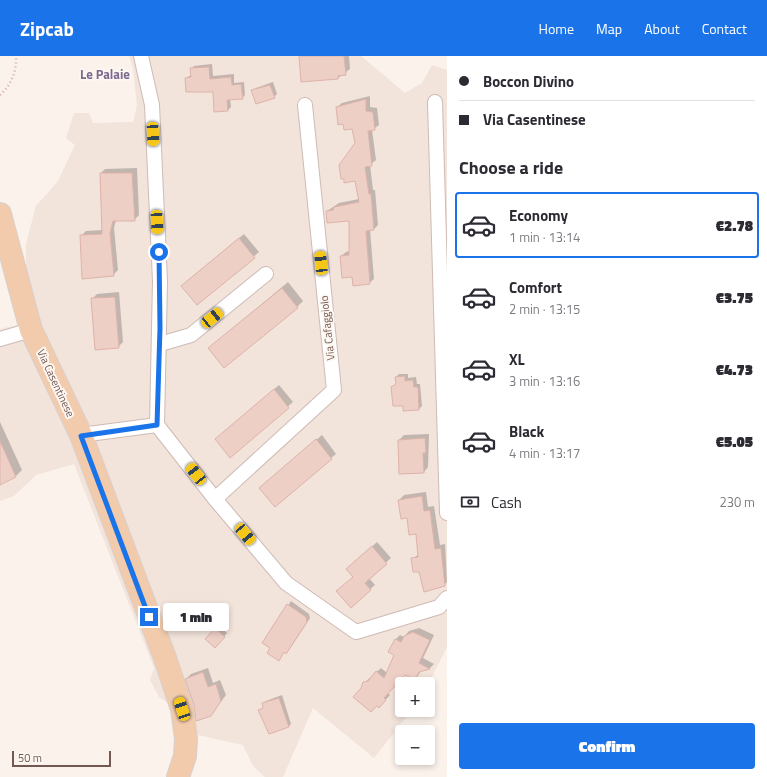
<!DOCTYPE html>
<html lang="en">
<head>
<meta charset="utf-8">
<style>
	body { margin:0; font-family:"Titillium Web",sans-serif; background:#f2f2f3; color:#2b2b33; height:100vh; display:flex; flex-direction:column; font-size:15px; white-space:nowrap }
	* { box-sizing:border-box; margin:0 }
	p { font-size:13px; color:#7c7c81 }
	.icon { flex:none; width:22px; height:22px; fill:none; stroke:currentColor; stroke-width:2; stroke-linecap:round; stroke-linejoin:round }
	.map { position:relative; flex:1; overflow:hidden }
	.panel { display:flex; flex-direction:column; background:#fff; width:320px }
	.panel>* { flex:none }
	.banner { display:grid; align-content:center; height:88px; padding:0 12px; background:#fff }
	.controls { position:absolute; left:395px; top:621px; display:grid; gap:8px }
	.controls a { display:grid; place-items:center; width:40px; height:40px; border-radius:4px; background:#fff; box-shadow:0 2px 6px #0003; font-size:20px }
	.scale { position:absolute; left:12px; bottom:10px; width:99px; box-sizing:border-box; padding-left:4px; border:2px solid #735751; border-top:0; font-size:11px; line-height:14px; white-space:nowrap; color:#735751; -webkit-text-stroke:3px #fdf7f2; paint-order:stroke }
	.end { position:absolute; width:18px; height:18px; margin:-9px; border:5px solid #1a73e8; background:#fff; box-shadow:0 0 0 2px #fff }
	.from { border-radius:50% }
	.bubble { position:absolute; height:28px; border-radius:4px; background:#fff; box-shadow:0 2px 6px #0003; font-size:13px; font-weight:800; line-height:28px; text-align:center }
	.car { position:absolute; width:12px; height:24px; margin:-12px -6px; border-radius:5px; box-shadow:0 0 3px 1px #0007; background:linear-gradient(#f5c518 24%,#345 0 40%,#f5c518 0 76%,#345 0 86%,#f5c518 0) }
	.banner b { display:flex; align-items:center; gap:14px; height:38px; font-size:15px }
	.banner b+b { border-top:1px solid #e1e1e2 }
	.banner i { width:10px; height:10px; background:#2b2b33 }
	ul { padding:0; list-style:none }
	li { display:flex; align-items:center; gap:12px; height:66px; margin:0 8px 6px; padding:0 4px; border:2px solid transparent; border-radius:4px }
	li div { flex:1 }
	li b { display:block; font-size:15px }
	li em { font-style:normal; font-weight:800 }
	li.on { border-color:#1a73e8 }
	li>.icon { width:36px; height:36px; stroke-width:1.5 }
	h2 { padding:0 12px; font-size:18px; line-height:48px }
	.pay { display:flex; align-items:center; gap:10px; height:44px; padding:0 12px; font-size:15px }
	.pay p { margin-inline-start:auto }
	.cta { display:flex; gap:8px; margin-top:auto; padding:8px 12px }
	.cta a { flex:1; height:46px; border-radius:4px; background:#1a73e8; color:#fff; font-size:16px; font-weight:800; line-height:46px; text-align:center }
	header { display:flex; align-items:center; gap:24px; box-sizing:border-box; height:56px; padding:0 20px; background:#1a73e8; color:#fff }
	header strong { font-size:19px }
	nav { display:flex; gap:22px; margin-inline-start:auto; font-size:14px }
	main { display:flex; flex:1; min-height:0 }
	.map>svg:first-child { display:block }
	.residential { fill:#f2e3db }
	.shadow { fill:#0003 }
	.building { fill:#edcfc6; stroke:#deb3a9 }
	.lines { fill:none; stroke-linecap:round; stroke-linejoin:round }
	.street-casing { stroke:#cebbb5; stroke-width:16 }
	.primary-casing { stroke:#d8d0ce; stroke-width:24 }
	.path { stroke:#d2b2a9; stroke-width:2.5; stroke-dasharray:1 3; stroke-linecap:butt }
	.street { stroke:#fff; stroke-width:14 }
	.primary { stroke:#f1cbac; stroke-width:22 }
	.route { stroke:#1a73e8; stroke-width:5 }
	.labels { text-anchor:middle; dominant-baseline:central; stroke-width:4; stroke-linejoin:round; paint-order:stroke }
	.street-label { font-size:11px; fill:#735751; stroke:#fdf7f2 }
	.quarter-label { font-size:13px; font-weight:bold; fill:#7b698e; stroke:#fdf7f2 }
</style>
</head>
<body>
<header>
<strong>Zipcab</strong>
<nav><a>Home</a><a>Map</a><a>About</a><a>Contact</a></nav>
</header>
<main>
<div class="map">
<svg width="447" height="721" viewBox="0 0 447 721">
	<rect width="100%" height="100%" fill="#fbf2ec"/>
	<!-- residential -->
	<polygon class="residential" points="129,0 361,0 405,37 422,27 432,9 447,14 447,591 428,629 402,628 402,654 412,654 374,702 313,652 283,721 265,721 253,710 243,689 175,674 168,647 159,641 150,624 154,612 74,408 36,419 14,440 0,445 0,273 39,264 26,210 26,188 36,150 58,125 75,89 66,82 74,57 89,57 93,67 133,66 137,50 133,11"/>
	<!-- shadow -->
	<g class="shadow">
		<polygon points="300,0 349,0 350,13 338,22"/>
		<polygon points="212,8 213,20 234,18 234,27 244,26 245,39 242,42 230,43 231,51 228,54 214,35 186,22 191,19 191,13 194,10"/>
		<polygon points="273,26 277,38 274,41 253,35 256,32"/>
		<polygon points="370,40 370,51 377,52 379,69 372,74 376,104 370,109 373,134 375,134 378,169 374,173 370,174 374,223 369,227 353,220 341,200 346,196 350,195 350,164 327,155 339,147 359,143 356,88 352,72 337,51 342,47"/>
		<polygon points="137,112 139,159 134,164 116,164 114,172 118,214 113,219 81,180 86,175 103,174 101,117 105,113"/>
		<polygon points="244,178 259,196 198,248 187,225"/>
		<polygon points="288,226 303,245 297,251 209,292"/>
		<polygon points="119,236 123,286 118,291 92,243 97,238"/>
		<polygon points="399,318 408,318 408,322 416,321 417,328 420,328 422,350 419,353 404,349 397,328 396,321"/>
		<polygon points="279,329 293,346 230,401 221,378"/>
		<polygon points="0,366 22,414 16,420 0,428"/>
		<polygon points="429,378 428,411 424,416 399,384 404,379"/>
		<polygon points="322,379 336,398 331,402 265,427"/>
		<polygon points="426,436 428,451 434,450 440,489 445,488 447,526 444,529 412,503 419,498 417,477 399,444 404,439"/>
		<polygon points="377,486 391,502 369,522 375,529 351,550 354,521 352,508"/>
		<polygon points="291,545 309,558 310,562 289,594 286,597 284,596 281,600 264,587"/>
		<polygon points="219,569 227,577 215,591 206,583"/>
		<polygon points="419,572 434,579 423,602 434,608 430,612 422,614 415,623 406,618 388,637 390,639 384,646 362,633 364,627 381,612 387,617 396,598 390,596 396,583 400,579 404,581 409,575"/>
		<polygon points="208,612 213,627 220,624 226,639 211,659 195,649 186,623 191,618"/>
		<polygon points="282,639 291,668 288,671 260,654 264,651 263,648 266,645"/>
	</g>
	<!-- building -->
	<g class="building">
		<polygon points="299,0 344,0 346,19 338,20 338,23 301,26"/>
		<polygon points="209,11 210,23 231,21 232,29 241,28 243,43 227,44 228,55 214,56 213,36 186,36 185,22 191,21 190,12"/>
		<polygon points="270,29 275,42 256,48 251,34"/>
		<polygon points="366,43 366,55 373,56 375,74 368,75 372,110 365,111 369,138 371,138 374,174 366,175 370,228 353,230 352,221 342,222 340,200 349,199 349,165 327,167 326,155 333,154 334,151 359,146 355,125 344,127 344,123 341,123 339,109 355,87 352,73 344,74 343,68 338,69 336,51"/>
		<polygon points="100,117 132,117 135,165 113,165 110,177 114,220 82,223 80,179 102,178"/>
		<polygon points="239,182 255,202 197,249 181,230"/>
		<polygon points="282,232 298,252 224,312 208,292"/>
		<polygon points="115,241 119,292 95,294 91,242"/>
		<polygon points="405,320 405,325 413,324 414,331 418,331 419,354 403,355 403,350 393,350 391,331 396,328 395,321"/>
		<polygon points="274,333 289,352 230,402 215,383"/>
		<polygon points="425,382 426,397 423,397 424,417 399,418 398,384"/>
		<polygon points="316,383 332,403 275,451 259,432"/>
		<polygon points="0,385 16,421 0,429"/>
		<polygon points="422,440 424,455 430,454 435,493 441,492 445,530 424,536 419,516 413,516 411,502 418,501 416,478 409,479 407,462 401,463 398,444"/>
		<polygon points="372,490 387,508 365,527 371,534 351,552 336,535 353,521 346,513"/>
		<polygon points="287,548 306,561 307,566 286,598 284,596 279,605 267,597 270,592 262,587"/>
		<polygon points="215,572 225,581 215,592 205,583"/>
		<polygon points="413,576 430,584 419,607 430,613 419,616 415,624 405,619 384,642 386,644 379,652 377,650 371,656 353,641 361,632 363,626 368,625 376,615 384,622 394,599 388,596 395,583 401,586 404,580"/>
		<polygon points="203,616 208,631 216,628 221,645 211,660 196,665 194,649 185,623"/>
		<polygon points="279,642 289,671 269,678 258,654 263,652 262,647"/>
	</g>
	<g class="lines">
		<!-- street casing -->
		<g class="street-casing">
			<g id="street">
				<polyline points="141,0 152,49 160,225 157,369 215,443 286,527 356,576 439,551 447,542"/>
				<polyline points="435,46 447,457"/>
				<polyline points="0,283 31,274"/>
				<polyline points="160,288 191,279 266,218"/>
				<polyline points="81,379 157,369"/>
				<polyline points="215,443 334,334 305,49"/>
			</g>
		</g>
		<!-- primary casing -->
		<g class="primary-casing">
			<polyline id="primary" points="0,158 31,274 81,379 165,602 182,653 186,683 185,700 178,721"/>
		</g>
		<!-- path -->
		<path class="path" d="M0 39C11 29 17 15 16 0"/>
		<!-- street -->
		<use href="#street" class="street"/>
		<!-- primary -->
		<use href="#primary" class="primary"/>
	</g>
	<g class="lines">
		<!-- route -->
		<polyline class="route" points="149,561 81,380 157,369 160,272 159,196"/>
	</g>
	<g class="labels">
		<!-- street labels -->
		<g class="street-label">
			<text transform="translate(327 272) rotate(-96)">Via Cafaggiolo</text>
			<text transform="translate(56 327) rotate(65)">Via Casentinese</text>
		</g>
		<!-- quarter labels -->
		<g class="quarter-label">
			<text x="105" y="18">Le Palaie</text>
		</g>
	</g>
</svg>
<div class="controls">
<a>+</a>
<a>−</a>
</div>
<div class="scale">50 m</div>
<i class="end from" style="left:159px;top:196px"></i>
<i class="end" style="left:149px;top:561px"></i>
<div class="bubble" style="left:163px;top:547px;width:66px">1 min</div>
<i class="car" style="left:153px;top:78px;rotate:177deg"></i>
<i class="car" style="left:157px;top:166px;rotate:177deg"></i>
<i class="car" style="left:321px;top:207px;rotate:354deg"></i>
<i class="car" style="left:212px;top:262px;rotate:51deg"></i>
<i class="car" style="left:196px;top:418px;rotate:322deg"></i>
<i class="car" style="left:245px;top:478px;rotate:140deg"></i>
<i class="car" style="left:182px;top:653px;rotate:342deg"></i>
</div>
<section class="panel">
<div class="banner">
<b><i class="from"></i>Boccon Divino</b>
<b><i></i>Via Casentinese</b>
</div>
<h2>Choose a ride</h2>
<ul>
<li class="on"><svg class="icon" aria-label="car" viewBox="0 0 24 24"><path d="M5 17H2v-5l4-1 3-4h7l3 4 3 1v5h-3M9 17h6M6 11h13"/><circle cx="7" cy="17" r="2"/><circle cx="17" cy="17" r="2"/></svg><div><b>Economy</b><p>1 min · 13:14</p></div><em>€2.78</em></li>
<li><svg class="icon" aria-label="car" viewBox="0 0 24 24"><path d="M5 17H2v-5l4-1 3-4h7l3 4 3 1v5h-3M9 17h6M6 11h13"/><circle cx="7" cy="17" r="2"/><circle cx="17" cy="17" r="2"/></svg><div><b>Comfort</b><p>2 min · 13:15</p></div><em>€3.75</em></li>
<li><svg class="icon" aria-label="car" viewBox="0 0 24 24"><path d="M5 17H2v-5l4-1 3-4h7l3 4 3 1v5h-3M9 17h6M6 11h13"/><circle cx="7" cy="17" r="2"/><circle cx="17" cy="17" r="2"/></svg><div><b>XL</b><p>3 min · 13:16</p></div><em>€4.73</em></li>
<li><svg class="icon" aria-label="car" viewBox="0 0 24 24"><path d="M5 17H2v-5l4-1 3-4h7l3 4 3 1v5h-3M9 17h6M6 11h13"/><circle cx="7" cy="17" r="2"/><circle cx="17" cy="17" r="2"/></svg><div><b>Black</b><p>4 min · 13:17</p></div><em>€5.05</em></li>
</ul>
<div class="pay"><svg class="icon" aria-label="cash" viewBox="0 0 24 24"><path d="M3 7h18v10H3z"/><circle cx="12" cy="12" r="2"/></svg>Cash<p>230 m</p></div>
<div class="cta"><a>Confirm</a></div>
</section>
</main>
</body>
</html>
